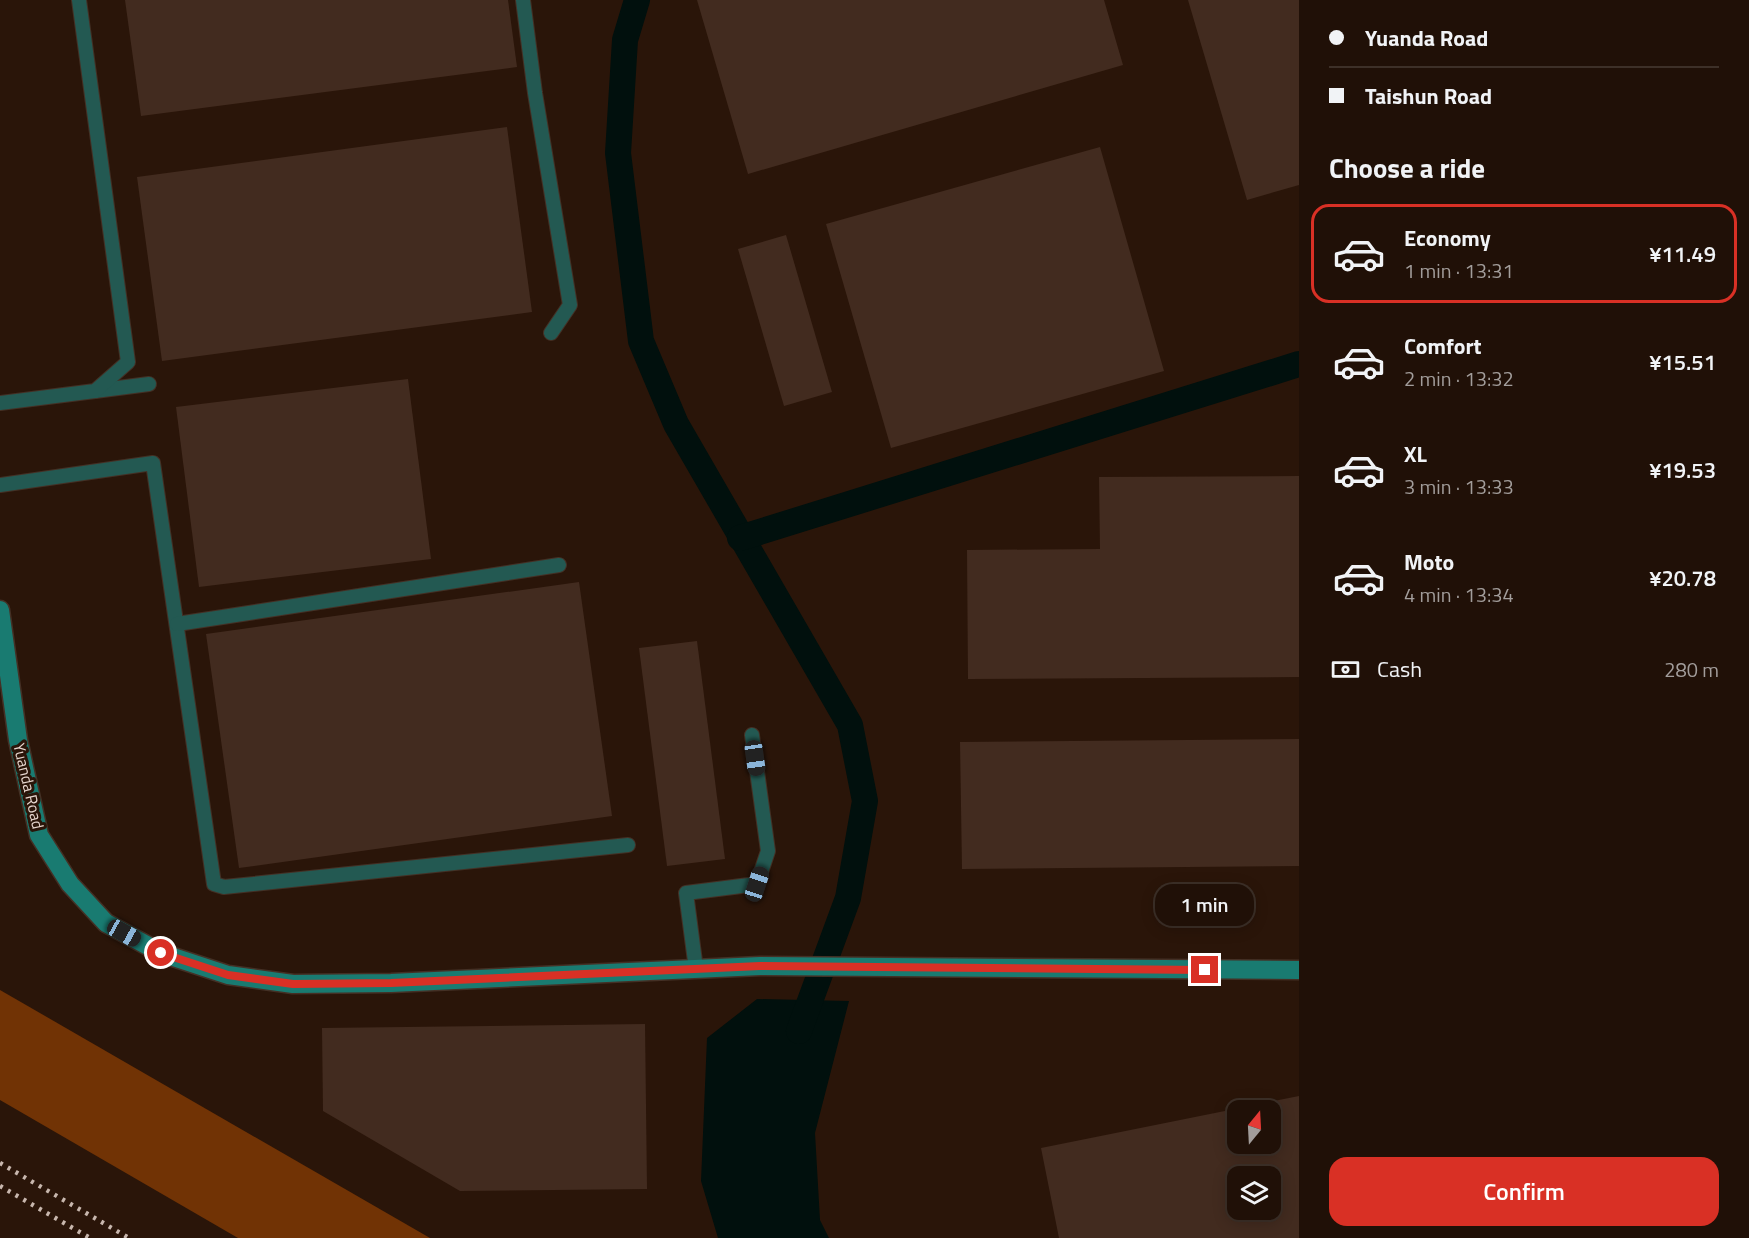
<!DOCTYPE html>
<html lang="en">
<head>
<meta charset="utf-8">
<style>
	body { margin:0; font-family:"Titillium Web",sans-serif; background:#2d1e15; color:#f1f3f6; height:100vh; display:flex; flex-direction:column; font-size:22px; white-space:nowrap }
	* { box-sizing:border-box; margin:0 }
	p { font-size:20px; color:#a29d9b }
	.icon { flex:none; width:33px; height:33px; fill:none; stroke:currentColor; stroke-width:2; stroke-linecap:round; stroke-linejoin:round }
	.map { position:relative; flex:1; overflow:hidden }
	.details { display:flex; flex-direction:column; background:#201007; width:450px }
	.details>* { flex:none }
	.guide { display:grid; align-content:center; height:132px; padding:0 30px; background:#201007 }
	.needle { width:39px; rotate:18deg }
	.fabs { position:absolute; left:1227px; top:1100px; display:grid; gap:12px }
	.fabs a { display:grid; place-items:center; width:54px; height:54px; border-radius:12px; background:#201007; box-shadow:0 3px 15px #0003,0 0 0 2px #3d3028; font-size:30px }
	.end { position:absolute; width:27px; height:27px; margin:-14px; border:8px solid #d93025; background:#fff; box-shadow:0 0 0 3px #fff }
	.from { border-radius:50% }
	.bubble { position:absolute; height:42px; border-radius:18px; background:#201007; box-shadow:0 3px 15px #0003,0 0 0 2px #3d3028; font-size:20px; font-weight:600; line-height:42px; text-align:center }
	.car { position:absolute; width:18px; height:36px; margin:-18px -9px; border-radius:8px; box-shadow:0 0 4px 2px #0007; background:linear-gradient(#222 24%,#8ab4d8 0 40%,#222 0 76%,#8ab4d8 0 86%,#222 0) }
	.guide b { display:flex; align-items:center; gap:21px; height:57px; font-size:22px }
	.guide b+b { border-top:2px solid #3d3028 }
	.guide i { width:15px; height:15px; background:#f1f3f6 }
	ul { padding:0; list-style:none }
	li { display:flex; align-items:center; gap:18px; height:99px; margin:0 12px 9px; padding:0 18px; border:3px solid transparent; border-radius:18px }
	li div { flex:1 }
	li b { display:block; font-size:22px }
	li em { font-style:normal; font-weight:600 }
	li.selected { border-color:#d93025 }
	li>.icon { width:54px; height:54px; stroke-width:1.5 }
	h2 { padding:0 30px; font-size:27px; line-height:72px }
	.pay { display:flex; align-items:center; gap:15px; height:66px; padding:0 30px; font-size:22px }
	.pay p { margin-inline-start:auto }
	.primary-button { display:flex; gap:12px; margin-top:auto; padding:12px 30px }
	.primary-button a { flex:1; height:69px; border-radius:18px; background:#d93025; color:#fff; font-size:24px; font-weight:600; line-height:69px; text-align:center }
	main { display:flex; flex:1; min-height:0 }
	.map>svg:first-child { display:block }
	.forest { fill:#713305 }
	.water { fill:#01100d }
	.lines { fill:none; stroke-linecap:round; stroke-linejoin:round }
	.canal { stroke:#01100d; stroke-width:26 }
	.building { fill:#422b1f; fill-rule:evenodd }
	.lane-casing { stroke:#443025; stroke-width:16 }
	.secondary-casing { stroke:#443025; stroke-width:21 }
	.lane { stroke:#235952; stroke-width:14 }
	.secondary { stroke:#197b71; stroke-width:18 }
	.rail { stroke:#c8b7ae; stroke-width:4.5; stroke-dasharray:3 6; stroke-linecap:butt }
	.route { stroke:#d93025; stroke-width:8 }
	.labels { text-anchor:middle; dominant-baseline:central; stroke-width:6; stroke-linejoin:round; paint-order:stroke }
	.street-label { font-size:16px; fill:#e7d7cf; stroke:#2a1509 }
</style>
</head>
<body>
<main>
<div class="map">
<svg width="1299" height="1238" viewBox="0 0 1299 1238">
	<rect width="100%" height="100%" fill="#2a1509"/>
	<!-- forest -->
	<polygon class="forest" points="0,990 430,1238 238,1238 0,1100"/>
	<!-- water -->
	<polygon class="water" points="757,999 849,1001 815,1133 820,1220 829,1238 718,1238 701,1181 707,1038"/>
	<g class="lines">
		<!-- canal -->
		<g class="canal">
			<polyline points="637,0 625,40 618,153 641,341 676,424 850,725 865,801 848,898 799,1031"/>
			<polyline points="740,538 1299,364"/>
		</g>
	</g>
	<!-- building -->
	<g class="building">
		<polygon points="125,0 508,0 517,67 141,116"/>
		<polygon points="697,0 1104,0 1123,65 748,174"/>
		<polygon points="1188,0 1299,0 1299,185 1247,200"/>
		<polygon points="507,127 532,312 162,361 137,177"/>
		<polygon points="1100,147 1164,371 891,448 826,224"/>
		<polygon points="786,235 832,392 784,406 738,249"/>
		<polygon points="408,379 431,559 199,587 176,407"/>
		<polygon points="1299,476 1299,677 968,679 967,550 1100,549 1099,477"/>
		<polygon points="579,582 612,816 239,868 206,634"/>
		<polygon points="697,641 725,859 667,866 639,648"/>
		<polygon points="1299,739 1299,866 962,869 960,742"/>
		<polygon points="645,1024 647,1189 460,1191 323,1111 322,1028"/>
		<path d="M1299 1096V1238H1059L1041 1148ZM1238 1110H1270V1143H1238ZM1238 1176H1270V1209H1238Z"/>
	</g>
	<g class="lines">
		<!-- lane casing -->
		<g class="lane-casing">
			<g id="lane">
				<polyline points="523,0 535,93 570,305 551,333"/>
				<polyline points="95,391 149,384"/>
				<polyline points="0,403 95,391 128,362 79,0"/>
				<polyline points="0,485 153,463 214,884 224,887 628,845"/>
				<polyline points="177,624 559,565"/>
				<polyline points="696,969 686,893 757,884 768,851 752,735"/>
			</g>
		</g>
		<!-- secondary casing -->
		<g class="secondary-casing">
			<polyline id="secondary" points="0,610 18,740 39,835 70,884 106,923 161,953 228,975 293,984 391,983 760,966 1299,970"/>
		</g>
		<!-- lane -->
		<use href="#lane" class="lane"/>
		<!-- secondary -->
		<use href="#secondary" class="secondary"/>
		<!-- rail -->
		<g class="rail">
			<polyline points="0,1163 129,1238"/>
			<polyline points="0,1186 90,1238"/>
		</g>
	</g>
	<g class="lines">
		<!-- route -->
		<polyline class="route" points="161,953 228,975 293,984 391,983 760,966 1205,970"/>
	</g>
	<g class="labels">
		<!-- street labels -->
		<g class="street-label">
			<text transform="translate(29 786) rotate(77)">Yuanda Road</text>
		</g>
	</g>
</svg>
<div class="fabs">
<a><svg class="needle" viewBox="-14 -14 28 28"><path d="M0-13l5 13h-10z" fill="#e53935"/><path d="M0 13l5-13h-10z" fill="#a29d9b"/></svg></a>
<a><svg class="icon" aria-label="layers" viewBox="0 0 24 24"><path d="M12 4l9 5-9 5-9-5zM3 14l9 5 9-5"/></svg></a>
</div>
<i class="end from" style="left:161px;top:953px"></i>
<i class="end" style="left:1205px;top:970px"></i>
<div class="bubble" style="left:1155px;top:884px;width:99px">1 min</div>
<i class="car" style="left:755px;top:758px;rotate:172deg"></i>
<i class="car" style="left:757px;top:884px;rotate:18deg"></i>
<i class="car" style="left:124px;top:933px;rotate:119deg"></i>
</div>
<section class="details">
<div class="guide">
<b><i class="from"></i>Yuanda Road</b>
<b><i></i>Taishun Road</b>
</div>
<h2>Choose a ride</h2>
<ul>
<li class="selected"><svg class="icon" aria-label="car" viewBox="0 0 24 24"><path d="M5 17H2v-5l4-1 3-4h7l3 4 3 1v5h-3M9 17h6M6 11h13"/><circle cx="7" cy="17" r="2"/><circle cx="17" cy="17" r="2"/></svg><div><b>Economy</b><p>1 min · 13:31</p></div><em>¥11.49</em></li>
<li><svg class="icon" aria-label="car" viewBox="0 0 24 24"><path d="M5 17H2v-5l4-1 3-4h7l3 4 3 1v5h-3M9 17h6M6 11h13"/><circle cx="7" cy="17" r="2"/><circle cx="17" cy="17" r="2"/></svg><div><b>Comfort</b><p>2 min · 13:32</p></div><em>¥15.51</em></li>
<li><svg class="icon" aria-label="car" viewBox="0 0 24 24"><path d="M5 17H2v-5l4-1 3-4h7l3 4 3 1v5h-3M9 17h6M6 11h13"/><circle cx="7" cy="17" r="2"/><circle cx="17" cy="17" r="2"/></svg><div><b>XL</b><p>3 min · 13:33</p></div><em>¥19.53</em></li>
<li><svg class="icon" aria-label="car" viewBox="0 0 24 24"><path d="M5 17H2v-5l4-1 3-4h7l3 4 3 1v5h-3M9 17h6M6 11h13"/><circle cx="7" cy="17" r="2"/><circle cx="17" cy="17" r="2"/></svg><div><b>Moto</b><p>4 min · 13:34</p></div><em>¥20.78</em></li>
</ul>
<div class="pay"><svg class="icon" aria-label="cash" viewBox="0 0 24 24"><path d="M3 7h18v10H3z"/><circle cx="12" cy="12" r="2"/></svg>Cash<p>280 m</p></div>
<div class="primary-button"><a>Confirm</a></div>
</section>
</main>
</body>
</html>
